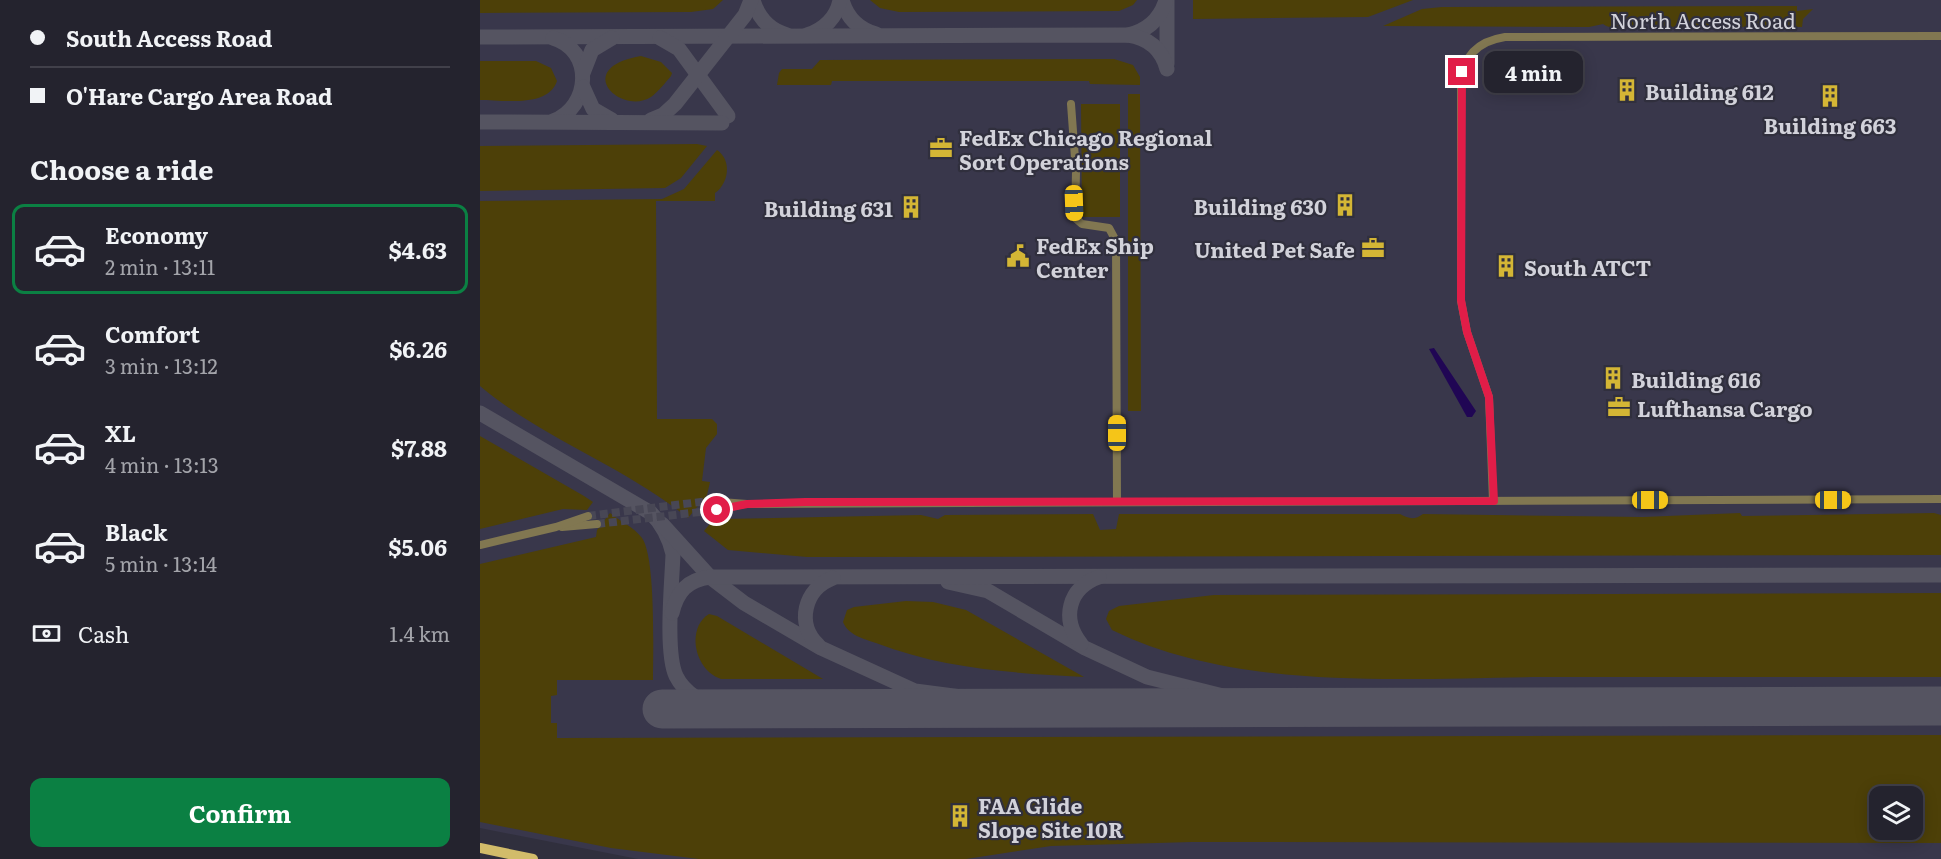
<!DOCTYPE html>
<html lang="en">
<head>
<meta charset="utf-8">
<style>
	body { margin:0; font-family:Literata,serif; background:#2c2b36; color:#f1f3f6; height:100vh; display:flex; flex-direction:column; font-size:22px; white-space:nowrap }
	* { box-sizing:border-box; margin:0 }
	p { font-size:20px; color:#a3a4aa }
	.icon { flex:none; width:33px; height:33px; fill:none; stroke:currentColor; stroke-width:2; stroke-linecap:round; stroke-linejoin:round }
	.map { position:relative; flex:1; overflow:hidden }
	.sheet { display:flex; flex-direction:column; background:#24232e; width:480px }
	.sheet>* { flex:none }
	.guide { display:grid; align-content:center; height:132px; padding:0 30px; background:#24232e }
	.fabs { position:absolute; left:1389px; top:786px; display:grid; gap:12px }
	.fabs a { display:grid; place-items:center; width:54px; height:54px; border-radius:12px; background:#24232e; box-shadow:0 3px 15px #0003,0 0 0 2px #41404a; font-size:30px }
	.end { position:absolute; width:27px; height:27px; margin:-14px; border:8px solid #e11d48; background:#fff; box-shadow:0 0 0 3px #fff }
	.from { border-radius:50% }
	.bubble { position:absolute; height:42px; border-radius:12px; background:#24232e; box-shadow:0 3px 15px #0003,0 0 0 2px #41404a; font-size:20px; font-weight:700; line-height:42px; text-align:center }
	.car { position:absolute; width:18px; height:36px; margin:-18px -9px; border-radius:8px; box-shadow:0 0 4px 2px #0007; background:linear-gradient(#f5c518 24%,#345 0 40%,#f5c518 0 76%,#345 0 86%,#f5c518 0) }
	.guide b { display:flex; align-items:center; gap:21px; height:57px; font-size:22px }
	.guide b+b { border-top:2px solid #41404a }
	.guide i { width:15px; height:15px; background:#f1f3f6 }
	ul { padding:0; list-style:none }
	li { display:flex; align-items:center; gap:18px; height:90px; margin:0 12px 9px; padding:0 18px; border:3px solid transparent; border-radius:12px }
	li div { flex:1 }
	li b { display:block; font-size:22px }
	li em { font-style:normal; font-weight:700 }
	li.selected { border-color:#0b8043 }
	li>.icon { width:54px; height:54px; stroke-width:1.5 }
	h2 { padding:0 30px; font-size:27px; line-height:72px }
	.pay { display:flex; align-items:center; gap:15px; height:66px; padding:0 30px; font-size:22px }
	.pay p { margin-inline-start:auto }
	.action { display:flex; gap:12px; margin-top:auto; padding:12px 30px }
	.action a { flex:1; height:69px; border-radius:12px; background:#0b8043; color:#fff; font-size:24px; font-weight:700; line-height:69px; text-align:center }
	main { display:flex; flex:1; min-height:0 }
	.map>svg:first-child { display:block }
	.built { fill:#39374b; fill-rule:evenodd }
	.green { fill:#4d4008; fill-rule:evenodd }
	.water { fill:#200654 }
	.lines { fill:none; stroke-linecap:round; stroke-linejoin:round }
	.taxiway { stroke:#555461; stroke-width:15 }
	.runway { stroke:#555461; stroke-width:39 }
	.minor-tunnel { stroke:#484755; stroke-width:8; stroke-dasharray:8 4; stroke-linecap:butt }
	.minor { stroke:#817751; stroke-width:8 }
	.major { stroke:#d2bc6a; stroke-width:10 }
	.route { stroke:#e11d48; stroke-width:8 }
	.labels { text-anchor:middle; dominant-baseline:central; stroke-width:4.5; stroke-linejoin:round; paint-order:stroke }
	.street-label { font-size:21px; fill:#d2d2da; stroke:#302f3d }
	.poi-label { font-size:21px; font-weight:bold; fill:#d2d2da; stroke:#302f3d; text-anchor:start }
</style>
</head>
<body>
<main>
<section class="sheet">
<div class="guide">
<b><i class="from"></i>South Access Road</b>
<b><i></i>O'Hare Cargo Area Road</b>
</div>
<h2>Choose a ride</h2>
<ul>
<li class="selected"><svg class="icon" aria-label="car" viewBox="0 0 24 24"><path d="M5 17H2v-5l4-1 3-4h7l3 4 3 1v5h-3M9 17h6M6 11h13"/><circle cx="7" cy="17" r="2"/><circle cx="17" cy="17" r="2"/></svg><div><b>Economy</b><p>2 min · 13:11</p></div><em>$4.63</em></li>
<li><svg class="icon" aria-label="car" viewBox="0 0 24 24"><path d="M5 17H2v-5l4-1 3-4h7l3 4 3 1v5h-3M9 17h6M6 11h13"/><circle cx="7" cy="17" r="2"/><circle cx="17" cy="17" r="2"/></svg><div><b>Comfort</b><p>3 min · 13:12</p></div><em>$6.26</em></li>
<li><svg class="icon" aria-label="car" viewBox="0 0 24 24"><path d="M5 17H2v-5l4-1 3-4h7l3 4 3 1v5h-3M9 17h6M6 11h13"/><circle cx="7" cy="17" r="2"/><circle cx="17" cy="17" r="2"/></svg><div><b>XL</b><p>4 min · 13:13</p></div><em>$7.88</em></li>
<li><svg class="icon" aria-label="car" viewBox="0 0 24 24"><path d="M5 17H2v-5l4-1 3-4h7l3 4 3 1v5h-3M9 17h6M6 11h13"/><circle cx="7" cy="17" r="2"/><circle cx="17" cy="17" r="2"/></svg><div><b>Black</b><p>5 min · 13:14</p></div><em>$5.06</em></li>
</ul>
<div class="pay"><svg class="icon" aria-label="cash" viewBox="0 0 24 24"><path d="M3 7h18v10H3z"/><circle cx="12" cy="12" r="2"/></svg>Cash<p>1.4 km</p></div>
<div class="action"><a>Confirm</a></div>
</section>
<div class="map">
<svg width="1461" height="859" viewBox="0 0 1461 859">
	<rect width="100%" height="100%" fill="#302f3d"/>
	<!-- built -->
	<path class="built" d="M0 0H1461V859H158L0 828ZM1400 796H1432V830H1400Z"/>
	<!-- green -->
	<g class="green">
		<polygon points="0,0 243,0 233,9 211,12 0,13"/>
		<polygon points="390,0 657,0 653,5 639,11 419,12 400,8"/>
		<polygon points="713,0 933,0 888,17 713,19"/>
		<path d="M1317 6V11L1333 9 1323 19 1322 27H1174L1169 22H1161C1152 29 1132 31 1123 24L1109 27 903 26 942 9 962 7Z"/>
		<path d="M161 56 181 62 192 73 191 76C185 83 178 92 171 97 141 116 91 68 161 56Z"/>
		<polygon points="634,59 653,65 660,77 660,85 610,84 609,81 352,81 351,85 297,85 299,73 302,69 332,69 340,60"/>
		<path d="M0 61H56L71 68 77 81C68 108 23 100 0 100Z"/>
		<polygon points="648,94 660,94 661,411 648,411"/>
		<polygon points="601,104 640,104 640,217 602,217"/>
		<polygon points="217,144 227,146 201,178 185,188 0,191 0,146"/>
		<path d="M237 150C252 160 249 183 235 193V201H176L177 419H232L237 424V434L226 448 222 481 230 482 227 495 208 518C144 466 63 439 0 386V201L182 199 204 189Z"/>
		<polygon points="0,436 104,496 113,502 107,510 83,509 0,529"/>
		<path d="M130 513C140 521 155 528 162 538 176 558 173 652 173 680H77V695L71 696V723H77V738L1461 735V843L712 842 571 846 486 859H219L131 848 0 822V564L116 537 117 530ZM1400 796H1432V830H1400Z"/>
		<path d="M1260 513 1262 516 1454 513 1461 515V555L327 557 248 550 224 531 237 515 242 519 441 515 458 519 465 515 613 514 620 530 636 529 639 514H920C929 519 935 520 943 514L1163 517Z"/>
		<path d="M1461 593V677C1328 677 1195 677 1061 677 924 678 758 692 632 630L626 619 629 611 639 606 734 595Z"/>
		<path d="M426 601 453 602 486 610 604 677C532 673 464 669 396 643 384 639 368 635 363 622L367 610 374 607Z"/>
		<path d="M229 614 237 616 343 679H241C214 670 206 628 229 614Z"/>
	</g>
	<!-- water -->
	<polygon class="water" points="954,348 996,411 992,417 987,417 949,349"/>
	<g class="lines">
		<!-- taxiway -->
		<g class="taxiway">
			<path d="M273 0C278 17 289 30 307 35"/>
			<path d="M362 0C367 18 378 29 396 34"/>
			<polyline points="687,0 687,64"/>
			<path d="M327 35C344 30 357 17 360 0"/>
			<path d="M648 35C666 31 679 20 685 3"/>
			<path d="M0 37 648 35C669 38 682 50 687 69"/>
			<path d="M73 38C114 50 111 107 73 121"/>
			<polyline points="180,38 199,49 248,116"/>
			<polyline points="103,73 112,50 132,38"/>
			<polyline points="103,87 113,109 132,120"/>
			<polyline points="171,120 183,115 195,104 265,15 271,0"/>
			<polyline points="0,122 242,123"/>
			<path d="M0 413 171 513C183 525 189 537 193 554 192 583 185 652 196 676 205 694 222 702 240 709"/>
			<polyline points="182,524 230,577 264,603 341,648 435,691 535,704 607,708"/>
			<polyline points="468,582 508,591 605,648 667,677 751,698 882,708"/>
			<path d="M192 613C197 592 207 580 230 577L1461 575"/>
			<path d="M601 644C581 619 588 588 619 577"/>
			<path d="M338 645C316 624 324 589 353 578"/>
		</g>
		<!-- runway -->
		<polyline class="runway" points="182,709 1461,706"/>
		<!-- minor-tunnel -->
		<g class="minor-tunnel">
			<polyline points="108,516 228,501"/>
			<polyline points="117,524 237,510"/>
		</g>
		<!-- minor -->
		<g class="minor">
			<polyline points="591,104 596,172 595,218 602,224 629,228 636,241 637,502"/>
			<polyline points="228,501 267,504 1461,499"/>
			<path d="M1013 501 1009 397 987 332 981 301V83C983 55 999 41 1025 37L1461 36"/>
			<polyline points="237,510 264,504"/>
			<polyline points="82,527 117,524"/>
			<polyline points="0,545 76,527 108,516"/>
		</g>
		<!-- major -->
		<polyline class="major" points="0,848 53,859"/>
	</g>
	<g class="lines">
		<!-- route -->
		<polyline class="route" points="237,510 267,504 325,502 1014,501 1009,397 987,332 981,300 982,72"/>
	</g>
	<!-- icons -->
	<defs>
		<g id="building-bare" transform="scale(1.8)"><path d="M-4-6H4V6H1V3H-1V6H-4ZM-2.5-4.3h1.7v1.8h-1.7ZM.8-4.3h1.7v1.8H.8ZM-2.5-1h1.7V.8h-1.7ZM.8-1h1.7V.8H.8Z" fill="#d4b635" stroke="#302f3d" stroke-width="2.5" paint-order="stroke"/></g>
		<g id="office-bare" transform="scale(1.8)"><path d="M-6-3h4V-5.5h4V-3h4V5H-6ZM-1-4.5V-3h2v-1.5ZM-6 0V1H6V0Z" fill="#d4b635" stroke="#302f3d" stroke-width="2.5" paint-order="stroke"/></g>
		<g id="civic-bare" transform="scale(1.8)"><path d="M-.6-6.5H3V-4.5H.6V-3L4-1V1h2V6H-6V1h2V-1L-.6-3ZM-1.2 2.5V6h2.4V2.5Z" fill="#d4b635" stroke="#302f3d" stroke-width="2.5" paint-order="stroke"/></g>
	</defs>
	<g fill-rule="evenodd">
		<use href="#building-bare" x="1147" y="90"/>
		<use href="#building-bare" x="1350" y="96"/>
		<use href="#office-bare" x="461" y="148"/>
		<use href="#building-bare" x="865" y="205"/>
		<use href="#building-bare" x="431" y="207"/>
		<use href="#office-bare" x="893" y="248"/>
		<use href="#civic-bare" x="538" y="256"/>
		<use href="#building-bare" x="1026" y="266"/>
		<use href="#building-bare" x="1133" y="378"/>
		<use href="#office-bare" x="1139" y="407"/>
		<use href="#building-bare" x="480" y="816"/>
	</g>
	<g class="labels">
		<!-- street labels -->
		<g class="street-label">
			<text x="1223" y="19">North Access Road</text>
		</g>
		<!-- poi labels -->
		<g class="poi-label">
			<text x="1165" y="90">Building 612</text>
			<text x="1350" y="124" text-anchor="middle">Building 663</text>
			<text x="479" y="136">FedEx Chicago Regional<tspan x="479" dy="24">Sort Operations</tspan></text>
			<text x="847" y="205" text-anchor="end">Building 630</text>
			<text x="413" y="207" text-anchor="end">Building 631</text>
			<text x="556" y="244">FedEx Ship<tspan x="556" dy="24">Center</tspan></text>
			<text x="875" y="248" text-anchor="end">United Pet Safe</text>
			<text x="1044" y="266">South ATCT</text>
			<text x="1151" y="378">Building 616</text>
			<text x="1157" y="407">Lufthansa Cargo</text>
			<text x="498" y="804">FAA Glide<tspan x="498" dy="24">Slope Site 10R</tspan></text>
		</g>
	</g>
</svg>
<div class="fabs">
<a><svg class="icon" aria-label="layers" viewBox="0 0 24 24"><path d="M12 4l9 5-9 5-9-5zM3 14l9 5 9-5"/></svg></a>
</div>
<i class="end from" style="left:237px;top:510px"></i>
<i class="end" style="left:982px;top:72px"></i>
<div class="bubble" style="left:1004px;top:51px;width:99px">4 min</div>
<i class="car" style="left:594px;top:203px;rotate:178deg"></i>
<i class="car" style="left:637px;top:433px;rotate:0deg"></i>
<i class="car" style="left:1170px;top:500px;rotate:90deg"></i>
<i class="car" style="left:1353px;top:500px;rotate:90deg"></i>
</div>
</main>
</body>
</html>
